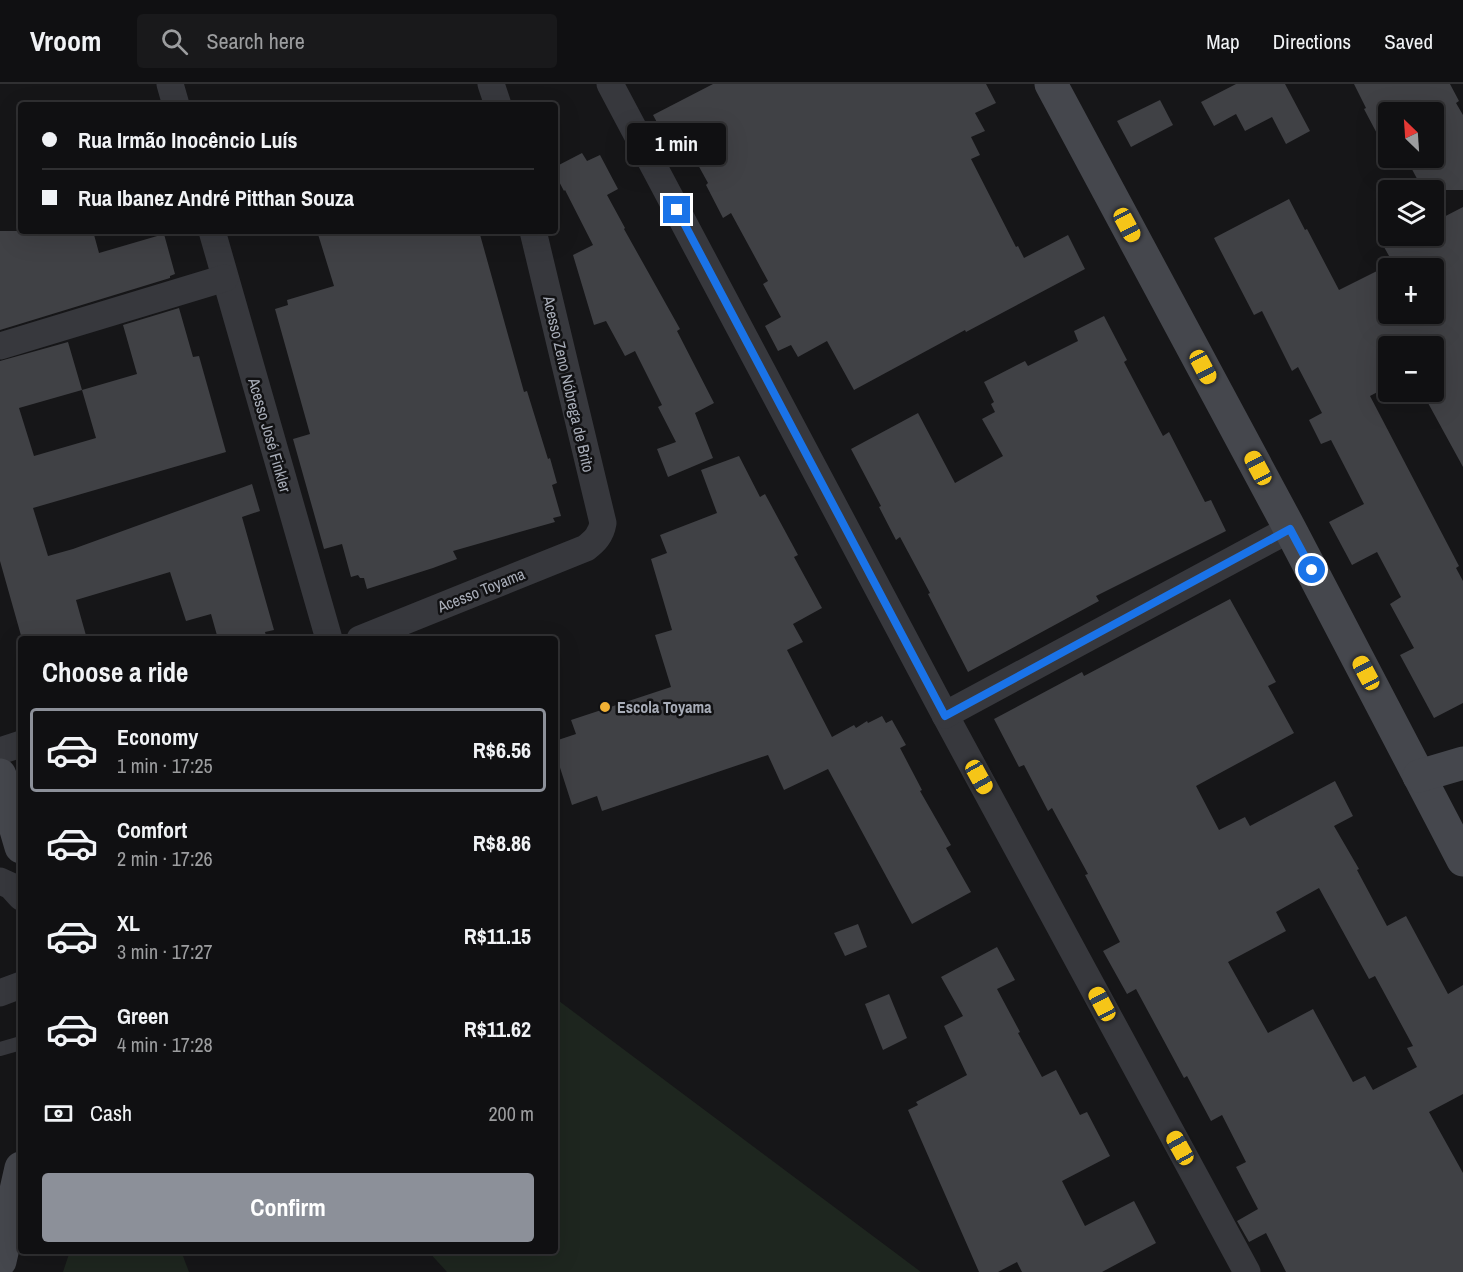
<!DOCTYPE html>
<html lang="en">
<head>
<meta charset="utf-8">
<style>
	body { margin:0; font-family:"Archivo Narrow",sans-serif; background:#19191b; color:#f1f3f6; height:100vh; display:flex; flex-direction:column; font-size:22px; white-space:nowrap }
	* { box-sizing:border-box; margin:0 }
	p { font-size:20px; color:#9c9d9f }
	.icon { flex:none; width:33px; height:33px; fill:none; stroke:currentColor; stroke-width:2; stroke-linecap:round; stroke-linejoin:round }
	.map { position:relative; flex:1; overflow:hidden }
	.panel { position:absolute; left:18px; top:552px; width:540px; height:618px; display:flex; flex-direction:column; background:#101012; border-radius:6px; box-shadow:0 6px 24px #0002,0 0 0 2px #303032 }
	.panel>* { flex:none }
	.hud { position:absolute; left:18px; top:18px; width:540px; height:132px; border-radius:6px; box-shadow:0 6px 24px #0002,0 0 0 2px #303032; display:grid; align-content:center; height:132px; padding:0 24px; background:#101012 }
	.needle { width:39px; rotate:335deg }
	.fabs { position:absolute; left:1378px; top:18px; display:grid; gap:12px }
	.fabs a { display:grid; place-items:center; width:66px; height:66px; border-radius:6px; background:#101012; box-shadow:0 6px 24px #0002,0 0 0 2px #303032; font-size:30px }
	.end { position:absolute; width:27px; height:27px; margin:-14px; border:8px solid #1a73e8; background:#fff; box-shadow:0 0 0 3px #fff }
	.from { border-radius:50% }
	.bubble { position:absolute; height:42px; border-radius:6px; background:#101012; box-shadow:0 6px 24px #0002,0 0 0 2px #303032; font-size:20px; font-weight:700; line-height:42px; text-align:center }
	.car { position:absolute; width:18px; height:36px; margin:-18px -9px; border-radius:8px; box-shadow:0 0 4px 2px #0007; background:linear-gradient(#f5c518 24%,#345 0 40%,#f5c518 0 76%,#345 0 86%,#f5c518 0) }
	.hud b { display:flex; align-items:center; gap:21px; height:57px; font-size:22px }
	.hud b+b { border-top:2px solid #303032 }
	.hud i { width:15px; height:15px; background:#f1f3f6 }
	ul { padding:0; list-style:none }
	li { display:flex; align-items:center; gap:18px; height:84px; margin:0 12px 9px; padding:0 12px; border:3px solid transparent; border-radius:6px }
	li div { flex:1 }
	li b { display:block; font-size:22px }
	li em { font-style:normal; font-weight:700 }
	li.on { border-color:#8c9099 }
	li>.icon { width:54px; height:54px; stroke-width:1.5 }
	h2 { padding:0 24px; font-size:27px; line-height:72px }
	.pay { display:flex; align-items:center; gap:15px; height:66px; padding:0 24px; font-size:22px }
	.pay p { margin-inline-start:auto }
	.primary-button { display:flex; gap:12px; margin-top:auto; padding:12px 24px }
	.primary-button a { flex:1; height:69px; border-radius:6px; background:#8c9099; color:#fff; font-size:24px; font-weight:700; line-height:69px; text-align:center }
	header { display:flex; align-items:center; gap:36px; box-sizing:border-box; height:84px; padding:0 30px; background:#101012; border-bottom:2px solid #303032 }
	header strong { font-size:28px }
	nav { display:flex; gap:33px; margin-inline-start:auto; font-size:21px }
	.search { width:420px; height:54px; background:#19191b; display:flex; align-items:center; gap:15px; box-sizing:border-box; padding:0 21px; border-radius:6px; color:#9c9d9f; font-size:22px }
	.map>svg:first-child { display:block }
	.green { fill:#1e261f }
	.building { fill:#404145; fill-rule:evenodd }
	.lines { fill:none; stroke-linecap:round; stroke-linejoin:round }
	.lane { stroke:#37383d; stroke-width:14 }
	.street { stroke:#37383d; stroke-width:27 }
	.secondary { stroke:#45474d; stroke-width:33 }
	.route { stroke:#1a73e8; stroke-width:8 }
	.poi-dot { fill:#f2b134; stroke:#111113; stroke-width:2 }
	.labels { text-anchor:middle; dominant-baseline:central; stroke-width:5; stroke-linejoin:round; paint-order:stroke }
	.street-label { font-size:16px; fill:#a8adb8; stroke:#111113 }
	.poi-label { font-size:16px; font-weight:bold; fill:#a8adb8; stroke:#111113; text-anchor:start }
</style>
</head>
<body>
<header>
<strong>Vroom</strong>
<div class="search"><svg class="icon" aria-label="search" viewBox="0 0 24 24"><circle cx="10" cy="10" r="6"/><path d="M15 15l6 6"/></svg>Search here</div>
<nav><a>Map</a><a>Directions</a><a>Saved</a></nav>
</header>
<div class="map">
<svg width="1463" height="1188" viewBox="0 0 1463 1188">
	<rect width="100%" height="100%" fill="#161618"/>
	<!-- green -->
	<g class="green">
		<polygon points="555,914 921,1188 447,1188 428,1167 555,1167"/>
		<polygon points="70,1167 181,1167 189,1188 63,1188"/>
	</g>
	<!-- building -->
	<g class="building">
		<polygon points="713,0 986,0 996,19 975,29 985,47 971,53 980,71 971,75 1016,163 1018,162 1024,174 1068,151 1085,185 966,248 965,246 854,306 827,257 798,273 791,261 778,267 765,242 781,233 763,200 768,197 731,129 723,134 706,101 708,99 681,50 667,57 653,31"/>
		<polygon points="1236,0 1285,0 1310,47 1286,60 1272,33 1245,47 1236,30 1214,42 1201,18"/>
		<polygon points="1354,0 1450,0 1459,17 1456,19 1463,31 1463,106 1423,106 1406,74 1434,74 1434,28 1389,28 1389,55 1382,59 1364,25 1366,24"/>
		<polygon points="1160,16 1173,41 1131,63 1117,37"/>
		<polygon points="582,69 587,77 600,71 618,105 607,111 625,144 624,145 680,245 677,247 714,319 695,329 713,374 668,393 657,365 676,358 658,323 662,321 635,267 625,272 606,237 594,241 573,171 593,161 565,106 564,107 555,90 555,83"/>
		<path d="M1289 115 1305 146 1307 145 1339 206 1393 179 1384 163 1407 152H1434V138L1463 123V383L1422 308H1434V262H1389V302L1370 312 1459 482 1456 484 1463 497V619L1434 634 1400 571 1414 564 1390 520 1401 513 1377 468 1352 481 1329 438 1364 420 1331 356 1321 360 1309 336 1322 329 1298 283 1292 287 1262 227 1254 231 1214 154ZM1389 184H1434V230H1389Z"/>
		<polygon points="0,147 93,147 99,169 164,150 175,190 170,192 170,194 0,246"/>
		<polygon points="317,147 479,147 524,308 527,307 548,375 550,374 557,399 552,401 561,432 553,434 555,438 453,467 457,475 433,484 367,505 364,494 360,494 358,491 351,493 342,460 324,465 293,355 310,350 275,225 288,221 287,216 334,202"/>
		<path d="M179 224 193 273 199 272 226 368 33 424 48 472 73 465 252 400 260 427 242 433 274 546 265 548 267 555H218L211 530 186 537 170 488 76 516 87 555H22L0 477V277L68 258 82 306 137 290 123 241ZM82 306 96 354 34 372 19 324Z"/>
		<polygon points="1104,232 1127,276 1124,278 1163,352 1169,348 1205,418 1211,416 1226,447 1096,512 1099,517 968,588 928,510 930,509 900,453 896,456 879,423 881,422 851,365 918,329 955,399 1003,372 982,335 995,328 991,320 994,318 984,298 1025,277 1028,282 1078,257 1074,247"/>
		<polygon points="739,372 760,413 765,410 798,471 794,473 822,524 793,540 803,558 787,566 832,653 854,641 856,644 867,637 868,639 882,632 886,639 892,636 906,661 900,664 922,706 920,707 951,761 946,764 971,808 912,840 828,685 784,706 768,671 602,727 597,712 572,721 555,668 555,657 576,650 571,636 671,603 655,551 672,546 651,475 667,469 660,451 717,429 701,386"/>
		<path d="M1230 515 1276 598 1268 602 1294 649 1196 702 1219 746 1245 733 1250 742 1335 697 1353 732 1334 742 1359 785 1357 786 1387 842 1406 832 1448 910 1463 901V1010L1429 1028 1463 1089V1188H1286L1266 1149 1249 1158 1237 1137 1258 1125 1236 1083 1246 1078 1222 1031 1211 1037 1187 992 1184 994 1136 905 1127 910 1103 867 1120 858 1085 791 1088 790 1052 724 1048 727 1024 681 1019 683 994 635 1082 588 1084 592ZM1319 804 1369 895 1375 892 1413 962 1407 964 1417 983 1373 1006 1365 992 1353 998 1313 925 1268 949 1228 878 1286 847 1276 828Z"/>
		<polygon points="858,840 867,863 845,872 834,849"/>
		<polygon points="997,863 1015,896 997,905 1020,948 1018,949 1042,993 1056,986 1080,1031 1087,1028 1110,1072 1062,1097 1085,1142 1134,1117 1156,1159 1102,1188 1022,1188 1017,1178 998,1188 979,1188 908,1026 918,1021 916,1018 967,991 944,942 963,932 941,893"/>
		<polygon points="889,910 907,954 883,966 865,920"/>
	</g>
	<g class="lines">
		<!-- lane -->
		<polyline class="lane" points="0,965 21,959"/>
		<!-- street -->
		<g class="street">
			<polyline points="170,0 176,21"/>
			<polyline points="491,0 498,21"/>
			<polyline points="610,0 945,631 1247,1188"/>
			<polyline points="212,147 329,555"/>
			<polyline points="0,262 225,194"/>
			<path d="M360 555 586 464C595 457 601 451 603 439L533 147"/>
			<polyline points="945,631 1290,445"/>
			<polyline points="0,667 21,660"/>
			<polyline points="0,797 11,802 21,813"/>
			<polyline points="0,909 21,901"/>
		</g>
		<!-- secondary -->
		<g class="secondary">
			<polyline points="1051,0 1290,445 1463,776"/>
			<polyline points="0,691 21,763"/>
			<polyline points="1419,692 1463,679"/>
			<polyline points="0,1177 21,1084"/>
		</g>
	</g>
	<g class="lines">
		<!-- route -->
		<polyline class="route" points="677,126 945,632 1290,445 1312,486"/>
	</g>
	<!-- markers -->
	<circle class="poi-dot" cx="605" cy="623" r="6"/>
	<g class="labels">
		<!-- street labels -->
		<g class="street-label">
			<text transform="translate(569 300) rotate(77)">Acesso Zeno Nóbrega de Brito</text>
			<text transform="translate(270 351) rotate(74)">Acesso José Finkler</text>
			<text transform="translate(481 506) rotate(-22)">Acesso Toyama</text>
		</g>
		<!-- poi labels -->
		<g class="poi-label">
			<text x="617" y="623">Escola Toyama</text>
		</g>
	</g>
</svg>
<div class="fabs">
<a><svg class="needle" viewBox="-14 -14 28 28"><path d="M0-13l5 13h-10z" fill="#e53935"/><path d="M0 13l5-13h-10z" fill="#9c9d9f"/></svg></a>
<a><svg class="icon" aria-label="layers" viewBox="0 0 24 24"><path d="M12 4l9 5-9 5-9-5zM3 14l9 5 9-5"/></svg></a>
<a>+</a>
<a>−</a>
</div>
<i class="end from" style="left:1312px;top:486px"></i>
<i class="end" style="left:677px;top:126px"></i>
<div class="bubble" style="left:627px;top:39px;width:99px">1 min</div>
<i class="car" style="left:1127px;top:141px;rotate:152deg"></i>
<i class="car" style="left:1203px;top:283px;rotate:152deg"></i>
<i class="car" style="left:1258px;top:384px;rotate:332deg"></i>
<i class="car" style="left:1366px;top:589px;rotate:332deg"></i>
<i class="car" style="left:979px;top:693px;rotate:151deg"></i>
<i class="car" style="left:1102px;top:920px;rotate:332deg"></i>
<i class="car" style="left:1180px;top:1064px;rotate:331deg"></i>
<div class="hud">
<b><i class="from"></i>Rua Irmão Inocêncio Luís</b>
<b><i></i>Rua Ibanez André Pitthan Souza</b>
</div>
<section class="panel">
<h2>Choose a ride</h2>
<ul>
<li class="on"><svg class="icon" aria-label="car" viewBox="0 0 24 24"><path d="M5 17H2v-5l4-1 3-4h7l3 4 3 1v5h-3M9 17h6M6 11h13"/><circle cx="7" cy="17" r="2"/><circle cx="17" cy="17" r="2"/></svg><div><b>Economy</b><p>1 min · 17:25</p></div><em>R$6.56</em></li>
<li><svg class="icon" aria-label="car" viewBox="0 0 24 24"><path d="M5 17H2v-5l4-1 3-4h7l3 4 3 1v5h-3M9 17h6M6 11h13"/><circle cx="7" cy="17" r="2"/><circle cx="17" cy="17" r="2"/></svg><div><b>Comfort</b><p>2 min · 17:26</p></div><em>R$8.86</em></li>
<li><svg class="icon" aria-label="car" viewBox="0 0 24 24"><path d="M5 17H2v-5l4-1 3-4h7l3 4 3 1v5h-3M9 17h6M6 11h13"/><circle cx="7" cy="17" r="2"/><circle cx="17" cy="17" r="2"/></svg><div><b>XL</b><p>3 min · 17:27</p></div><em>R$11.15</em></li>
<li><svg class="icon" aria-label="car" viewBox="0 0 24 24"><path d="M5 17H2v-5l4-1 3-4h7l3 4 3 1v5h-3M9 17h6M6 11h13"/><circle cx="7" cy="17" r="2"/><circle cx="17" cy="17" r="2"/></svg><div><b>Green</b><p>4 min · 17:28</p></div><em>R$11.62</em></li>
</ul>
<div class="pay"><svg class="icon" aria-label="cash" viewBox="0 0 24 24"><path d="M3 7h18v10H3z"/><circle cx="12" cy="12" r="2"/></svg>Cash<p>200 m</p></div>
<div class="primary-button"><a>Confirm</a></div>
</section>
</div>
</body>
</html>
